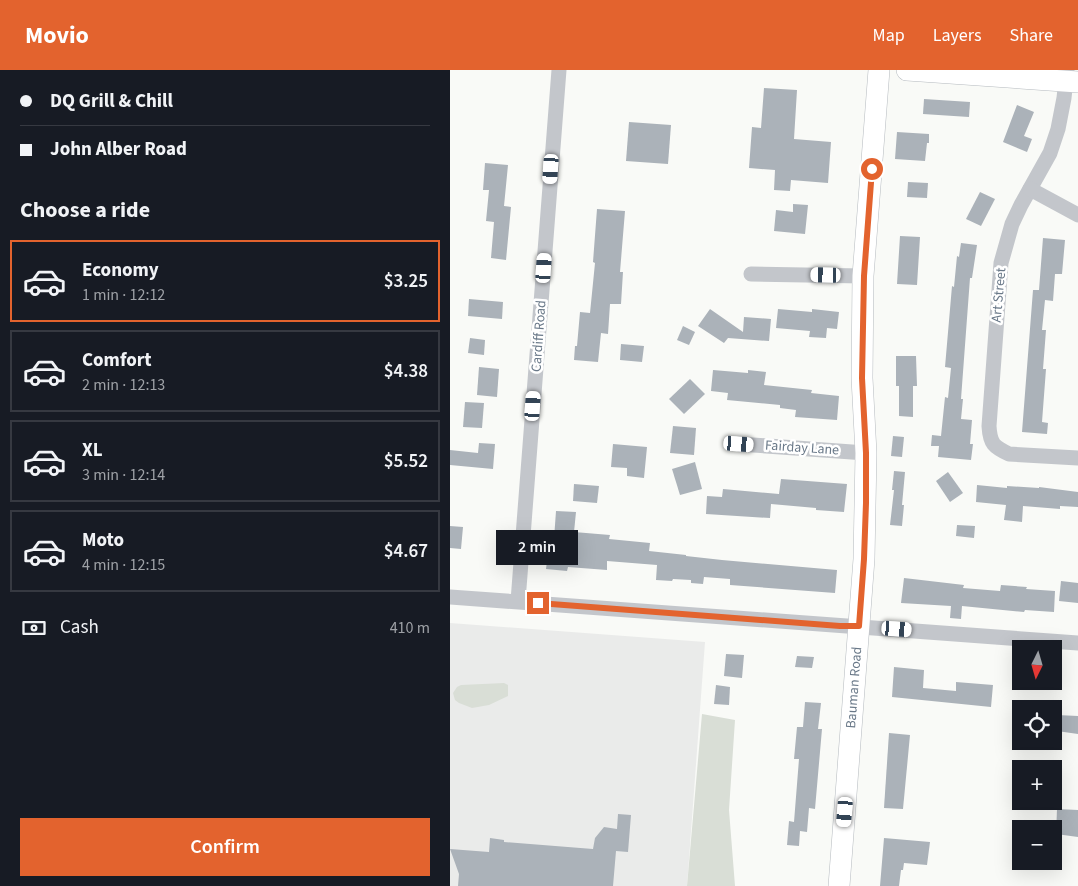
<!DOCTYPE html>
<html lang="en">
<head>
<meta charset="utf-8">
<style>
	body { margin:0; font-family:"Source Sans 3",sans-serif; background:#20242c; color:#f1f3f6; height:100vh; display:flex; flex-direction:column; font-size:19px; white-space:nowrap }
	* { box-sizing:border-box; margin:0 }
	p { font-size:16px; color:#9ea1a6 }
	.icon { flex:none; width:28px; height:28px; fill:none; stroke:currentColor; stroke-width:2; stroke-linecap:round; stroke-linejoin:round }
	.map { position:relative; flex:1; overflow:hidden }
	.side { display:flex; flex-direction:column; background:#171b24; width:450px }
	.side>* { flex:none }
	.banner { display:grid; align-content:center; height:110px; padding:0 20px; background:#171b24 }
	.needle { width:32px; rotate:185deg }
	.fabs { position:absolute; left:562px; top:570px; display:grid; gap:10px }
	.fabs a { display:grid; place-items:center; width:50px; height:50px; border-radius:0px; background:#171b24; box-shadow:0 5px 20px #0002; font-size:25px }
	.end { position:absolute; width:22px; height:22px; margin:-11px; border:6px solid #e3632e; background:#fff; box-shadow:0 0 0 2px #fff }
	.from { border-radius:50% }
	.bubble { position:absolute; height:35px; border-radius:0px; background:#171b24; box-shadow:0 5px 20px #0002; font-size:16px; font-weight:600; line-height:35px; text-align:center }
	.car { position:absolute; width:15px; height:30px; margin:-15px -8px; border-radius:6px; box-shadow:0 0 4px 1px #0007; background:linear-gradient(#fff 24%,#345 0 40%,#fff 0 76%,#345 0 86%,#fff 0) }
	.banner b { display:flex; align-items:center; gap:18px; height:48px; font-size:19px }
	.banner b+b { border-top:1px solid #363941 }
	.banner i { width:12px; height:12px; background:#f1f3f6 }
	ul { padding:0; list-style:none }
	li { display:flex; align-items:center; gap:15px; height:82px; margin:0 10px 8px; padding:0 10px; border:2px solid #363941; border-radius:0px }
	li div { flex:1 }
	li b { display:block; font-size:19px }
	li em { font-style:normal; font-weight:600 }
	li.on { border-color:#e3632e }
	li>.icon { width:45px; height:45px; stroke-width:1.5 }
	h2 { padding:0 20px; font-size:22px; line-height:60px }
	.pay { display:flex; align-items:center; gap:12px; height:55px; padding:0 20px; font-size:19px }
	.pay p { margin-inline-start:auto }
	.primary-button { display:flex; gap:10px; margin-top:auto; padding:10px 20px }
	.primary-button a { flex:1; height:58px; border-radius:0px; background:#e3632e; color:#fff; font-size:20px; font-weight:600; line-height:58px; text-align:center }
	header { display:flex; align-items:center; gap:30px; box-sizing:border-box; height:70px; padding:0 25px; background:#e3632e; color:#fff }
	header strong { font-size:24px }
	nav { display:flex; gap:28px; margin-inline-start:auto; font-size:18px }
	main { display:flex; flex:1; min-height:0 }
	.map>svg:first-child { display:block }
	.built { fill:#eaebea }
	.green { fill:#d9ded6 }
	.building { fill:#abb2b9 }
	.lines { fill:none; stroke-linecap:round; stroke-linejoin:round }
	.secondary-casing { stroke:#b5babf; stroke-width:22 }
	.street { stroke:#c3c6cb; stroke-width:15 }
	.secondary { stroke:#fff; stroke-width:21 }
	.route { stroke:#e3632e; stroke-width:6 }
	.labels { text-anchor:middle; dominant-baseline:central; stroke-width:5; stroke-linejoin:round; paint-order:stroke }
	.street-label { font-size:14px; fill:#697888; stroke:#fff }
</style>
</head>
<body>
<header>
<strong>Movio</strong>
<nav><a>Map</a><a>Layers</a><a>Share</a></nav>
</header>
<main>
<section class="side">
<div class="banner">
<b><i class="from"></i>DQ Grill &amp; Chill</b>
<b><i></i>John Alber Road</b>
</div>
<h2>Choose a ride</h2>
<ul>
<li class="on"><svg class="icon" aria-label="car" viewBox="0 0 24 24"><path d="M5 17H2v-5l4-1 3-4h7l3 4 3 1v5h-3M9 17h6M6 11h13"/><circle cx="7" cy="17" r="2"/><circle cx="17" cy="17" r="2"/></svg><div><b>Economy</b><p>1 min · 12:12</p></div><em>$3.25</em></li>
<li><svg class="icon" aria-label="car" viewBox="0 0 24 24"><path d="M5 17H2v-5l4-1 3-4h7l3 4 3 1v5h-3M9 17h6M6 11h13"/><circle cx="7" cy="17" r="2"/><circle cx="17" cy="17" r="2"/></svg><div><b>Comfort</b><p>2 min · 12:13</p></div><em>$4.38</em></li>
<li><svg class="icon" aria-label="car" viewBox="0 0 24 24"><path d="M5 17H2v-5l4-1 3-4h7l3 4 3 1v5h-3M9 17h6M6 11h13"/><circle cx="7" cy="17" r="2"/><circle cx="17" cy="17" r="2"/></svg><div><b>XL</b><p>3 min · 12:14</p></div><em>$5.52</em></li>
<li><svg class="icon" aria-label="car" viewBox="0 0 24 24"><path d="M5 17H2v-5l4-1 3-4h7l3 4 3 1v5h-3M9 17h6M6 11h13"/><circle cx="7" cy="17" r="2"/><circle cx="17" cy="17" r="2"/></svg><div><b>Moto</b><p>4 min · 12:15</p></div><em>$4.67</em></li>
</ul>
<div class="pay"><svg class="icon" aria-label="cash" viewBox="0 0 24 24"><path d="M3 7h18v10H3z"/><circle cx="12" cy="12" r="2"/></svg>Cash<p>410 m</p></div>
<div class="primary-button"><a>Confirm</a></div>
</section>
<div class="map">
<svg width="628" height="816" viewBox="0 0 628 816">
	<rect width="100%" height="100%" fill="#f9faf7"/>
	<!-- built -->
	<polygon class="built" points="0,553 255,572 237,816 0,816"/>
	<!-- green -->
	<g class="green">
		<polygon points="54,613 58,615 58,626 39,635 22,638 9,633 5,630 3,623 7,617 11,615"/>
		<polygon points="252,644 285,650 279,740 285,816 237,816"/>
	</g>
	<!-- building -->
	<g class="building">
		<polygon points="314,18 347,20 344,69 381,72 378,113 341,110 340,121 324,120 325,100 299,98 302,57 311,58"/>
		<polygon points="474,29 520,32 519,47 473,44"/>
		<polygon points="567,35 584,42 574,66 582,69 577,82 553,72"/>
		<polygon points="179,52 221,55 218,94 176,91"/>
		<polygon points="447,62 479,64 479,73 477,73 475,91 445,89"/>
		<polygon points="35,93 58,95 54,136 61,137 56,190 41,188 44,152 36,151 39,120 33,120"/>
		<polygon points="458,112 478,113 477,128 457,127"/>
		<polygon points="530,122 545,129 531,156 516,149"/>
		<polygon points="343,134 358,135 355,164 324,161 326,140 343,142"/>
		<polygon points="147,139 175,141 170,202 173,202 171,234 160,234 158,264 151,263 148,292 124,290 125,276 127,276 130,242 140,243 145,193 143,192"/>
		<polygon points="450,166 470,167 467,215 447,214"/>
		<polygon points="593,168 615,170 612,204 605,204 603,231 595,230 592,260 596,260 593,299 596,299 592,352 598,353 597,364 572,362 583,220 589,220"/>
		<polygon points="511,173 527,175 522,208 520,208 511,329 513,329 511,349 522,350 520,374 523,374 521,390 488,387 489,376 481,376 482,365 491,366 495,327 498,328 501,298 495,297 502,216 504,217 507,186 509,187"/>
		<polygon points="19,229 53,232 52,249 18,246"/>
		<polygon points="260,239 293,262 294,247 321,249 319,271 278,268 274,273 248,256"/>
		<polygon points="328,239 362,242 362,239 389,242 387,259 377,258 376,268 359,267 360,261 326,258"/>
		<polygon points="233,256 245,262 239,275 227,270"/>
		<polygon points="20,268 35,270 34,285 18,283"/>
		<polygon points="171,274 194,276 192,292 170,290"/>
		<polygon points="446,286 466,286 467,316 463,316 463,347 449,346 449,316 446,316"/>
		<polygon points="29,297 49,299 47,327 27,325"/>
		<polygon points="263,300 298,303 298,300 316,302 314,315 362,320 361,323 389,326 387,350 345,347 346,340 330,338 330,335 277,330 278,323 261,321"/>
		<polygon points="240,309 255,324 234,344 219,329"/>
		<polygon points="15,332 34,333 32,358 13,357"/>
		<polygon points="223,356 246,358 244,385 220,383"/>
		<polygon points="443,366 454,367 452,387 441,386"/>
		<polygon points="29,373 45,374 43,399 0,395 0,380 28,383"/>
		<polygon points="163,374 197,377 194,408 177,406 177,398 161,397"/>
		<polygon points="245,392 252,419 230,425 222,399"/>
		<polygon points="444,401 455,402 452,435 454,435 452,456 440,455 444,420 442,420"/>
		<polygon points="498,402 513,423 500,432 486,411"/>
		<polygon points="331,409 397,414 394,442 366,440 366,438 321,434 320,448 256,444 257,426 272,427 273,419 329,424"/>
		<polygon points="124,414 149,416 147,433 123,431"/>
		<polygon points="527,415 557,418 557,416 589,418 589,417 628,422 628,437 610,436 610,439 573,436 572,452 554,450 556,435 526,432"/>
		<polygon points="106,441 126,442 124,462 160,465 159,469 200,473 199,481 236,485 236,486 272,490 387,500 385,523 280,515 280,509 254,507 253,514 241,513 241,510 223,509 222,511 206,510 207,495 157,491 157,500 118,497 117,501 96,499 98,483 103,483"/>
		<polygon points="507,455 525,456 524,468 506,466"/>
		<polygon points="0,456 13,457 11,479 0,478"/>
		<polygon points="454,508 514,515 513,518 550,521 551,515 577,517 576,519 605,521 604,542 575,540 574,542 512,536 511,549 500,548 501,536 451,533"/>
		<polygon points="611,511 628,513 628,533 609,531"/>
		<polygon points="276,584 294,585 292,608 274,606"/>
		<polygon points="347,586 364,587 362,598 345,597"/>
		<polygon points="444,597 474,600 473,618 506,621 506,612 543,615 541,637 442,627"/>
		<polygon points="266,615 280,617 279,635 264,634"/>
		<polygon points="355,632 371,633 368,659 372,659 365,739 359,738 357,762 350,761 349,776 337,775 339,751 344,752 349,689 344,689 347,657 353,657"/>
		<polygon points="607,645 628,646 628,664 607,661"/>
		<polygon points="439,663 460,665 453,739 434,738"/>
		<polygon points="607,739 628,740 628,767 606,764"/>
		<polygon points="168,744 181,745 178,782 166,781 163,816 8,816 9,804 0,779 39,782 40,768 54,770 54,772 143,779 145,768 154,757 167,759"/>
		<polygon points="434,768 480,772 477,795 454,793 453,800 451,800 449,816 430,816"/>
	</g>
	<g class="lines">
		<!-- secondary casing -->
		<g class="secondary-casing">
			<g id="secondary">
				<polyline points="457,0 628,12"/>
				<path id="s1" d="M389 816 414 489 416 383 412 308 413 206 429 0"/>
			</g>
		</g>
		<!-- street -->
		<g class="street">
			<path d="M617 0 614 28 608 59 600 83 571 135 562 154 551 193 539 356C540 374 544 377 559 384L628 388"/>
			<polyline points="580,119 628,145"/>
			<polyline points="301,204 413,206"/>
			<polyline points="289,374 416,383"/>
			<polyline points="0,527 628,573"/>
			<polyline points="68,531 109,0"/>
		</g>
		<!-- secondary -->
		<use href="#secondary" class="secondary"/>
	</g>
	<g class="lines">
		<!-- route -->
		<polyline class="route" points="88,533 390,556 409,556 414,489 416,433 416,383 412,308 414,206 422,99"/>
	</g>
	<g class="labels">
		<!-- street labels -->
		<g class="street-label">
			<text transform="translate(549 225) rotate(-85)">Art Street</text>
			<text transform="translate(89 266) rotate(-86)">Cardiff Road</text>
			<text transform="translate(352 378) rotate(4)">Fairday Lane</text>
			<text stroke="none"><textPath href="#s1" startOffset="199">Bauman Road</textPath></text>
		</g>
	</g>
</svg>
<div class="fabs">
<a><svg class="needle" viewBox="-14 -14 28 28"><path d="M0-13l5 13h-10z" fill="#e53935"/><path d="M0 13l5-13h-10z" fill="#9ea1a6"/></svg></a>
<a><svg class="icon" aria-label="locate" viewBox="0 0 24 24"><circle cx="12" cy="12" r="6"/><path d="M12 2v4M12 18v4M2 12h4M18 12h4"/></svg></a>
<a>+</a>
<a>−</a>
</div>
<i class="end from" style="left:422px;top:99px"></i>
<i class="end" style="left:88px;top:533px"></i>
<div class="bubble" style="left:46px;top:460px;width:82px">2 min</div>
<i class="car" style="left:101px;top:99px;rotate:184deg"></i>
<i class="car" style="left:94px;top:198px;rotate:4deg"></i>
<i class="car" style="left:376px;top:205px;rotate:271deg"></i>
<i class="car" style="left:83px;top:336px;rotate:4deg"></i>
<i class="car" style="left:289px;top:374px;rotate:94deg"></i>
<i class="car" style="left:447px;top:559px;rotate:94deg"></i>
<i class="car" style="left:395px;top:742px;rotate:185deg"></i>
</div>
</main>
</body>
</html>
